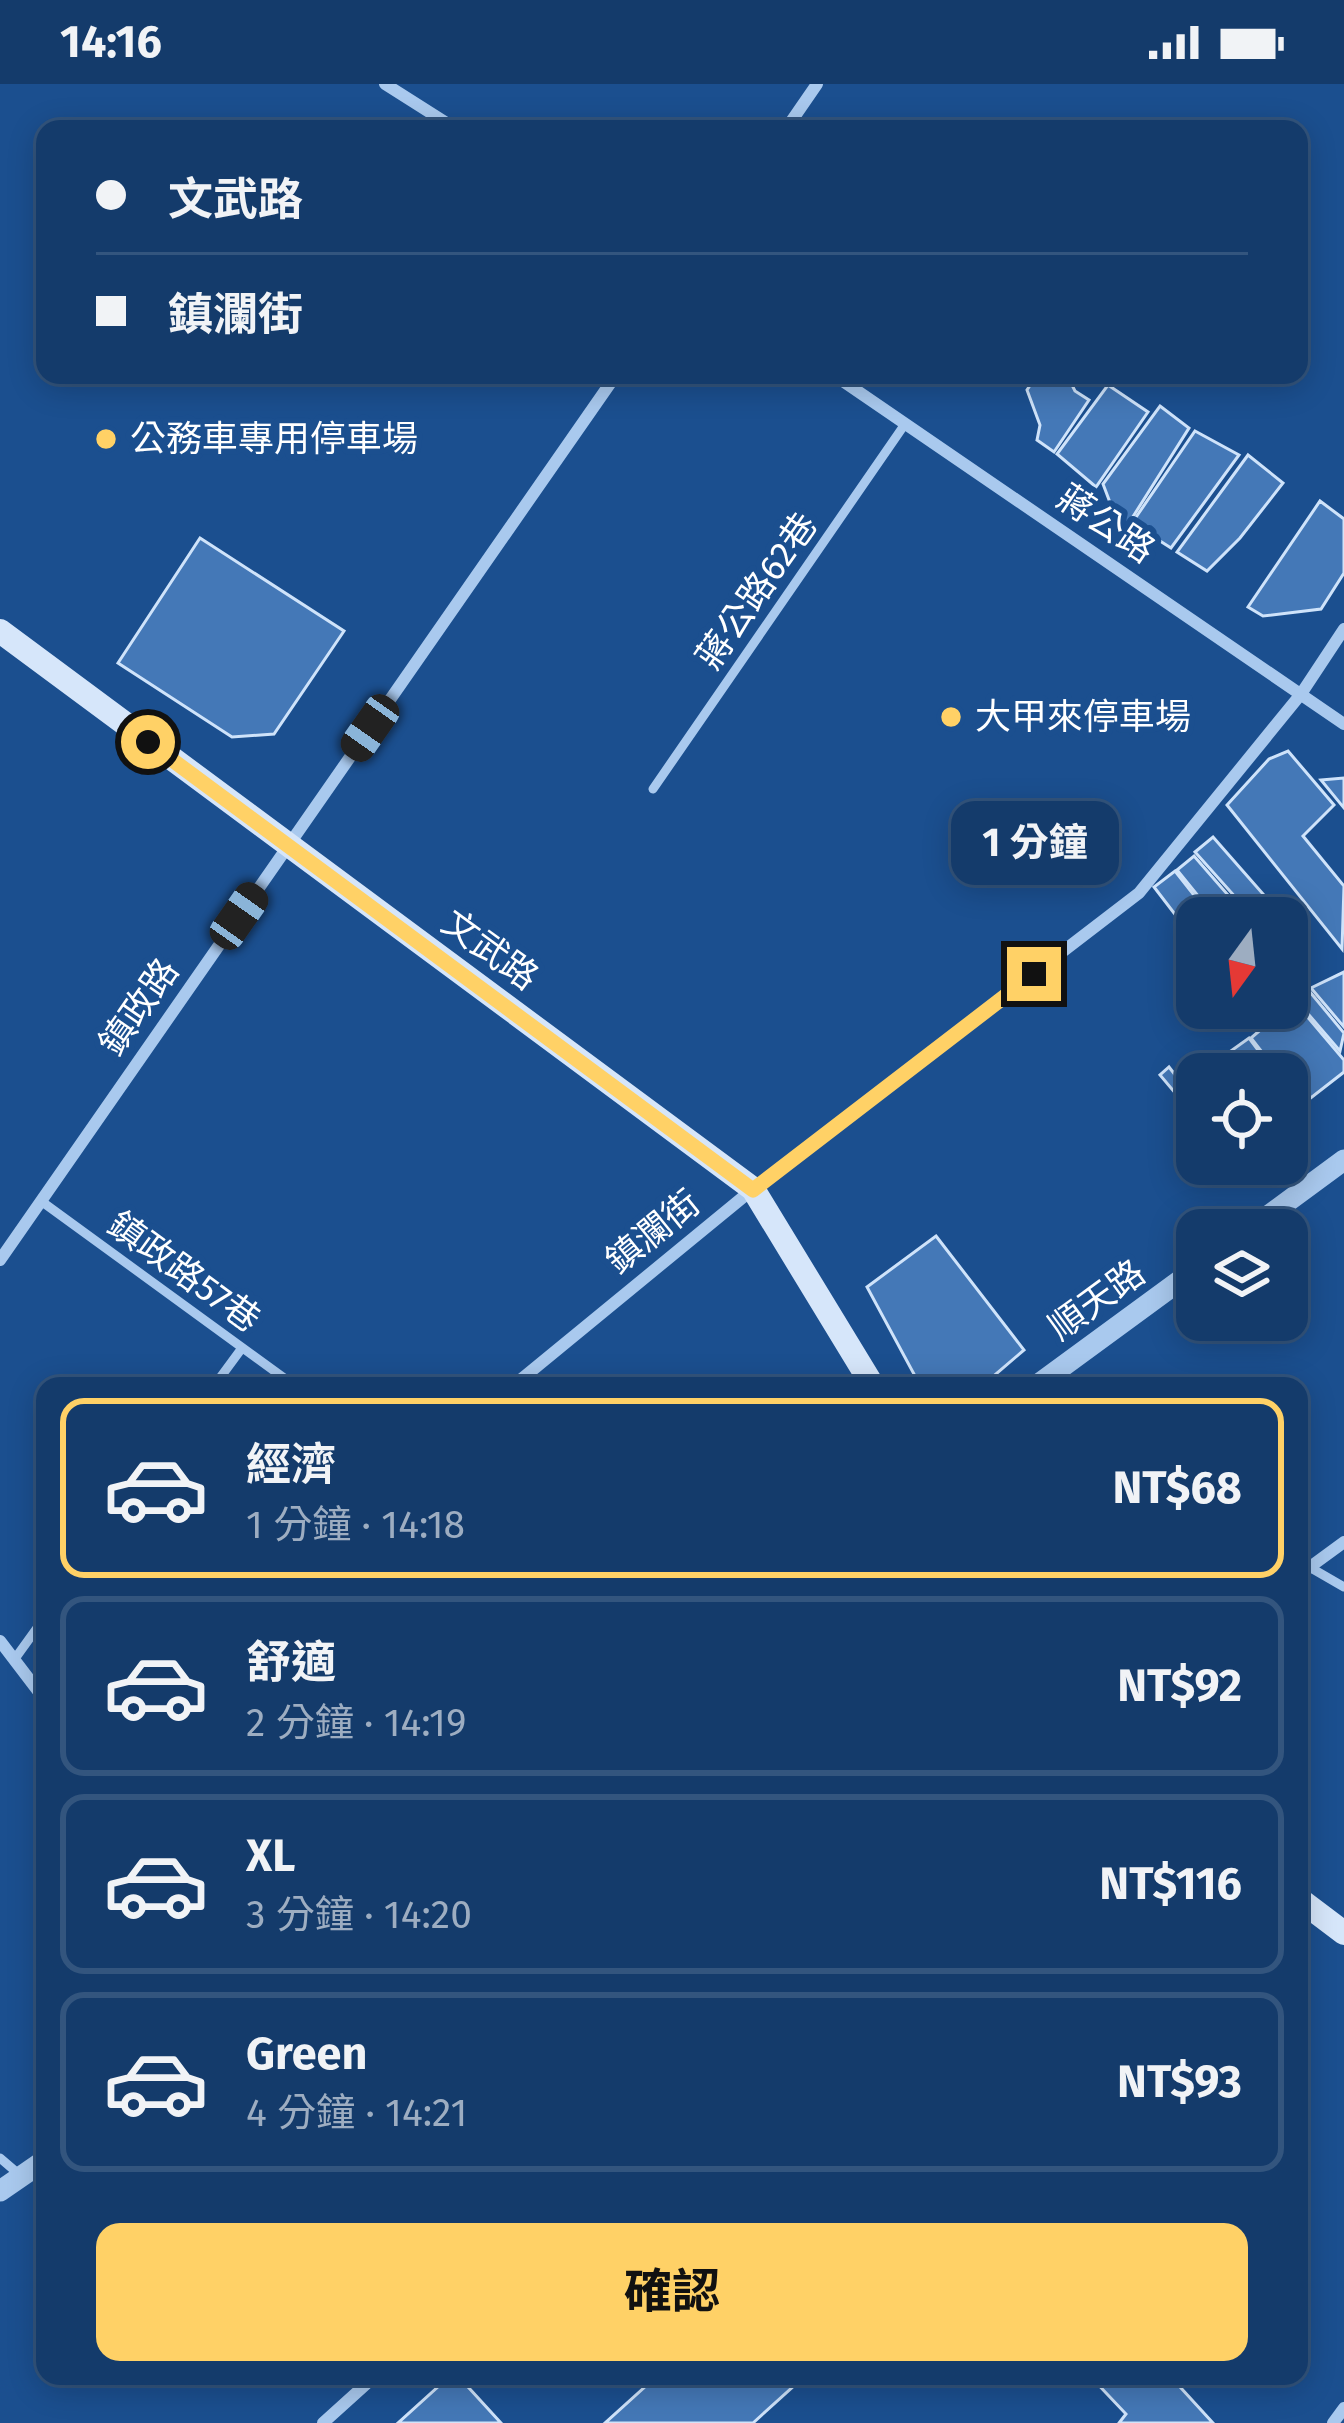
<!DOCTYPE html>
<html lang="zh-TW">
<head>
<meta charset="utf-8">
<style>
	body { margin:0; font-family:"Fira Sans","Noto Sans TC",sans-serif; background:#1d4271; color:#f1f3f6; height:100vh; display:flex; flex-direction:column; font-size:45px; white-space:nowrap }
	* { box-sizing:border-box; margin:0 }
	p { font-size:39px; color:#9dadc1 }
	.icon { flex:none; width:66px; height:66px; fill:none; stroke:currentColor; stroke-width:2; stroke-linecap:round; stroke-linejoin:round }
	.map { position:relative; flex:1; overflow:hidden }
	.drawer { position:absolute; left:36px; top:1293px; width:1272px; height:1008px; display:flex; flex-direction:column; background:#143b6b; border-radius:24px; box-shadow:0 6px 30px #0003,0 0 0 3px #33557e }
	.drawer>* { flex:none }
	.hud { position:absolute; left:36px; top:36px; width:1272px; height:264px; border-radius:24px; box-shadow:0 6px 30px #0003,0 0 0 3px #33557e; display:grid; align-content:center; height:264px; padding:0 60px; background:#143b6b }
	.needle { width:78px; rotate:195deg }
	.tools { position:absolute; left:1176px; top:813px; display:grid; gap:24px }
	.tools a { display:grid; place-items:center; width:132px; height:132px; border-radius:24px; background:#143b6b; box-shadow:0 6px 30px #0003,0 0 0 3px #33557e; font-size:60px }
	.end { position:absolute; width:54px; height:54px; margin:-27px; border:15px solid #ffd166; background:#111; box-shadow:0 0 0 6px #111 }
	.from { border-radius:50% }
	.bubble { position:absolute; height:84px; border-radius:24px; background:#143b6b; box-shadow:0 6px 30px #0003,0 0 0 3px #33557e; font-size:39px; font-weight:700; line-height:84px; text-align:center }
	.car { position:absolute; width:36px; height:72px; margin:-36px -18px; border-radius:15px; box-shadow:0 0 9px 3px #0007; background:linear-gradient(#222 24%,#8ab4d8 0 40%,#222 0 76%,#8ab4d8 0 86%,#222 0) }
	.hud b { display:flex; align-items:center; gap:42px; height:114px; font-size:45px }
	.hud b+b { border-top:3px solid #33557e }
	.hud i { width:30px; height:30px; background:#f1f3f6 }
	ul { padding:21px 0 0; list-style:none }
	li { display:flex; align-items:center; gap:36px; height:180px; margin:0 24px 18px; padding:0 36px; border:6px solid #33557e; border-radius:24px }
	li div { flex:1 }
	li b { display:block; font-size:45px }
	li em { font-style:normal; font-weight:700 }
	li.current { border-color:#ffd166 }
	li>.icon { width:108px; height:108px; stroke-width:1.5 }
	.cta { display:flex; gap:24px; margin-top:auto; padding:24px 60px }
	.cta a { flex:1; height:138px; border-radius:24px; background:#ffd166; color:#111; font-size:48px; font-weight:700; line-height:138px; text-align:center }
	.status { display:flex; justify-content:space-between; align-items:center; height:84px; padding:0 60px; background:#143b6b; direction:ltr }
	.status svg { height:33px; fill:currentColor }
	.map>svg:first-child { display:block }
	.building { fill:#4478b7; stroke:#cfe3fa; stroke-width:3 }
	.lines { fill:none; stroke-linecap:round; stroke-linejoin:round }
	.service { stroke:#a9c9ee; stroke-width:9 }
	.minor { stroke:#a9c9ee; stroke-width:12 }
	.tertiary { stroke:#a9c9ee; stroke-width:21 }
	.secondary { stroke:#d6e6fa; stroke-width:24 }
	.route { stroke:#ffd166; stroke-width:15 }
	.poi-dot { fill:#ffd166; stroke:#1b4f8f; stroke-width:4.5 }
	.labels { text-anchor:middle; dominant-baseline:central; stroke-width:12; stroke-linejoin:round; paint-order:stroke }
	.poi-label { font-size:36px; fill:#fff; stroke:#1b4f8f; text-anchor:start }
	.street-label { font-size:36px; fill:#fff; stroke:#1b4f8f }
</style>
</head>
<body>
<div class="status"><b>14:16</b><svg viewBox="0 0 49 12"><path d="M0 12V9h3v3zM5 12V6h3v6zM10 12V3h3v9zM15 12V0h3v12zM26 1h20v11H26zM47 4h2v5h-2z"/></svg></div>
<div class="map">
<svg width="1344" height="2339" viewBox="0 0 1344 2339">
	<rect width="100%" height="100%" fill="#1b4f8f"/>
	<!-- building -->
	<g class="building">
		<polygon points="1037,291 1067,291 1075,307 1089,316 1054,368 1037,356 1040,341 1027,306"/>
		<polygon points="1108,301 1148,328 1096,403 1057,370"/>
		<polygon points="1160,322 1189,344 1122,450 1103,400"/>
		<polygon points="1195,347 1239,371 1171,464 1132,439"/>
		<polygon points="1248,371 1283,399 1240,454 1207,487 1177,468"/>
		<polygon points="1320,417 1344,435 1344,489 1321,525 1263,532 1248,523"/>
		<polygon points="200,454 344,547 274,650 232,653 118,579"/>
		<polygon points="1288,667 1334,721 1303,752 1344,802 1342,865 1227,721 1269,675"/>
		<polygon points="1344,694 1344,724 1321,696"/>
		<polygon points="1213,753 1284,834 1254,834 1195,768"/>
		<polygon points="1194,772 1248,834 1216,834 1177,786"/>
		<polygon points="1175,787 1212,834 1197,834 1197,859 1154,803"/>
		<polygon points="1287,838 1308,862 1294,879 1287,871"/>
		<polygon points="1344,888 1344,943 1311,904"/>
		<polygon points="1310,908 1344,949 1340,967 1297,917"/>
		<polygon points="1294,917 1344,976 1344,988 1303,1020 1287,1000 1287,990 1279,990 1251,954"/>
		<polygon points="1249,954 1276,990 1245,990 1228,969"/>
		<polygon points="1217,974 1228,982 1232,979 1241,990 1201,990"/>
		<polygon points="1169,983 1193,1014 1197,1011 1197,1035 1160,991"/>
		<polygon points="936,1152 1024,1266 982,1302 953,1302 915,1292 867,1203"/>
		<polygon points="450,2292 458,2292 501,2339 398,2339"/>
		<polygon points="657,2292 791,2292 797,2299 753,2339 605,2339"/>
		<polygon points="1090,2292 1170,2292 1213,2339 1119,2339 1126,2330"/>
	</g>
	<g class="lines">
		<!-- service -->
		<g class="service">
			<polyline points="653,705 905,340"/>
			<polyline points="41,1117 295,1302"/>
			<polyline points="214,1302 242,1264"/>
			<polyline points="1299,1477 1344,1503"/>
			<polyline points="14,1576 45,1533"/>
			<polyline points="0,2074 21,2092"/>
		</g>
		<!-- minor -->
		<g class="minor">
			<polyline points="385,0 456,45"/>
			<polyline points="786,45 817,0"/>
			<polyline points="834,291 1344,640"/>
			<polyline points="0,1176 616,291"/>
			<polyline points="513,1302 753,1105 1139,809 1301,610 1344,545"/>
			<polyline points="1299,1491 1344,1458"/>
			<polyline points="0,1557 45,1616"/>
			<polyline points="323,2339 375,2292"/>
			<polyline points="1333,2339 1344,2324"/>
		</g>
		<!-- tertiary -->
		<g class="tertiary">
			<polyline points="1249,1146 1344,1076"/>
			<polyline points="1036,1302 1197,1184"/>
			<polyline points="0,2107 45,2076"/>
		</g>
		<!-- secondary -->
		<g class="secondary">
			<polyline points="0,547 753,1105 873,1302"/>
			<polyline points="1299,1815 1344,1849"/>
		</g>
	</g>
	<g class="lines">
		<!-- route -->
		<polyline class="route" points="148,658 753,1106 1034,890"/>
	</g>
	<!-- markers -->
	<g class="poi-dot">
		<circle cx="106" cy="355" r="12"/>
		<circle cx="951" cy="633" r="12"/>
	</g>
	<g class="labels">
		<!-- poi labels -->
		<g class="poi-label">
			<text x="130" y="355">公務車專用停車場</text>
			<text x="975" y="633">大甲來停車場</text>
		</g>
		<!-- street labels -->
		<g class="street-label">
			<text transform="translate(1106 440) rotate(34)">蔣公路</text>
			<text transform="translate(757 507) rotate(-55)">蔣公路62巷</text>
			<text transform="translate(490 866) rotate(36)">文武路</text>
			<text transform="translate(139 923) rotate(-55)">鎮政路</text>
			<text transform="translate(653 1148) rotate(-39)">鎮瀾街</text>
			<text transform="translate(184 1188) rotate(36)">鎮政路57巷</text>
			<text transform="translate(1097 1216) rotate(-36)">順天路</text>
		</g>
	</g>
</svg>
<div class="tools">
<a><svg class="needle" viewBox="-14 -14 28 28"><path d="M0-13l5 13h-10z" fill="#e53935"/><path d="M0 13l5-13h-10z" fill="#9dadc1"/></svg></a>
<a><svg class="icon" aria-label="locate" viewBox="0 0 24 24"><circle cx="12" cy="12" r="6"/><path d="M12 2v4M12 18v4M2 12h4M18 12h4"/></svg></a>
<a><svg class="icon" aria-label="layers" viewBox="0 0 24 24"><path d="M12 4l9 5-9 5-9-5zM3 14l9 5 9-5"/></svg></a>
</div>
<i class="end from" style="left:148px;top:658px"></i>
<i class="end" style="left:1034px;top:890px"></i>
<div class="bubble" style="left:951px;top:717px;width:168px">1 分鐘</div>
<i class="car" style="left:370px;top:644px;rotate:215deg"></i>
<i class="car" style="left:239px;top:832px;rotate:35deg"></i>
<div class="hud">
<b><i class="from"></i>文武路</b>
<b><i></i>鎮瀾街</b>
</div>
<section class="drawer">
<ul>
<li class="current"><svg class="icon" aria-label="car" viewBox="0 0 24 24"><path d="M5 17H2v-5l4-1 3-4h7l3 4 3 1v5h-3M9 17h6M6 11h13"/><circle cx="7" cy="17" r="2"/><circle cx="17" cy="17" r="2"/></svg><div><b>經濟</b><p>1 分鐘 · 14:18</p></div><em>NT$68</em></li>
<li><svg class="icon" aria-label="car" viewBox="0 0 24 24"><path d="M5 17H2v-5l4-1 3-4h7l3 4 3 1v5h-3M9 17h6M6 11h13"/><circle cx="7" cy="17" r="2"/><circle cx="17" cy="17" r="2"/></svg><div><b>舒適</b><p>2 分鐘 · 14:19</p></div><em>NT$92</em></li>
<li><svg class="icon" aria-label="car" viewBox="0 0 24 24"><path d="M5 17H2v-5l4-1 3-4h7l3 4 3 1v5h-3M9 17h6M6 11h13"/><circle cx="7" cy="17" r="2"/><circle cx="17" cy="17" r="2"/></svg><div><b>XL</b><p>3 分鐘 · 14:20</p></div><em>NT$116</em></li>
<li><svg class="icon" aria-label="car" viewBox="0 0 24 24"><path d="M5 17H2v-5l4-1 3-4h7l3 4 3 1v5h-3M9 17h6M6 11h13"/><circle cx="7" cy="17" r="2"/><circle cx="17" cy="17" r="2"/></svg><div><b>Green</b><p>4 分鐘 · 14:21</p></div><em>NT$93</em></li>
</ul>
<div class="cta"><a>確認</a></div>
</section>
</div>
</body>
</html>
